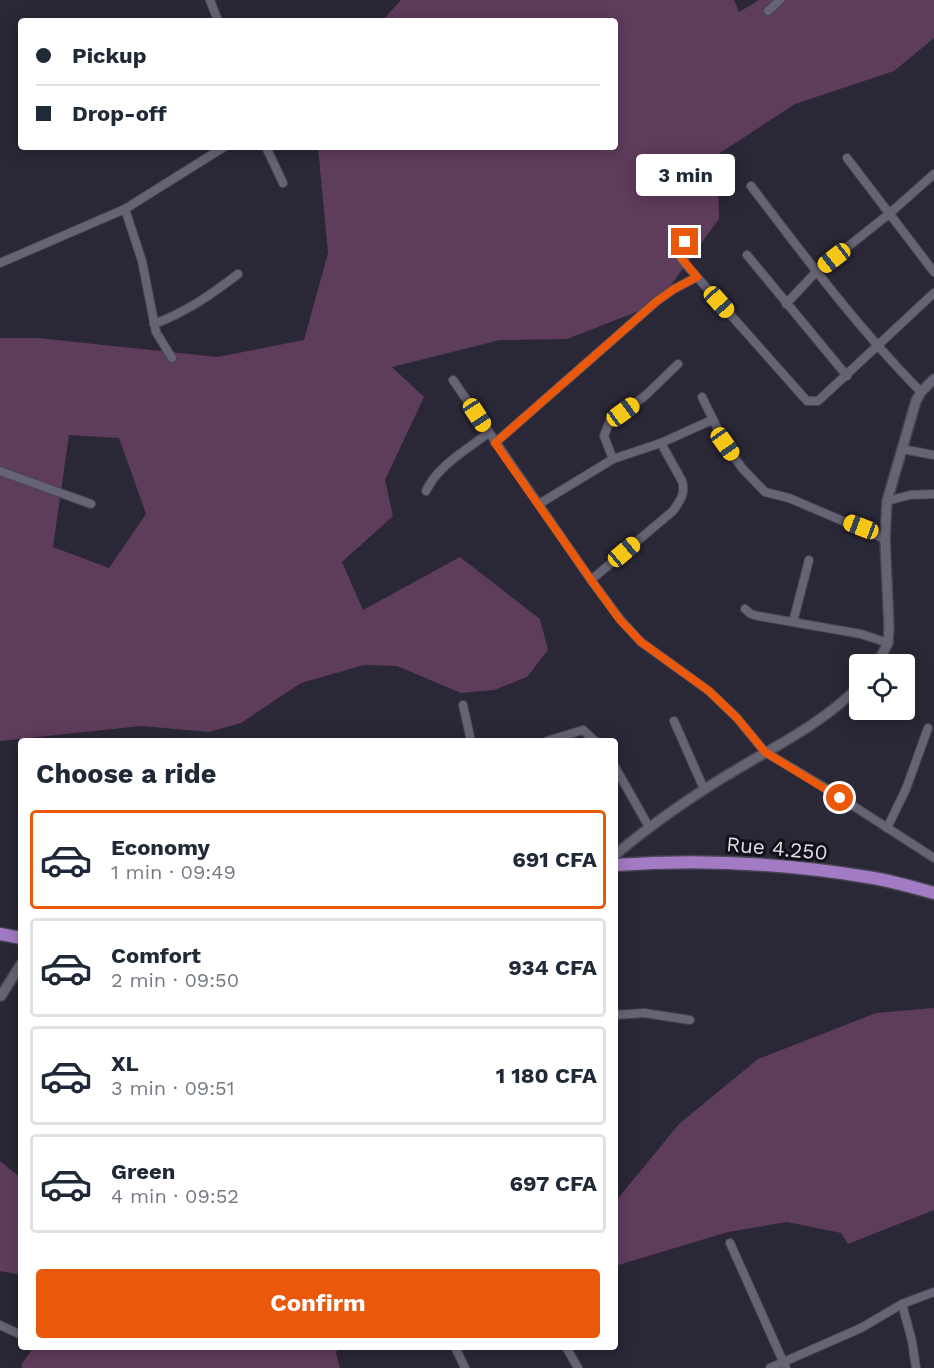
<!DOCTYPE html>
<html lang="en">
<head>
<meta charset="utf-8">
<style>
	body { margin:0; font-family:"Work Sans",sans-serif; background:#f6f6f7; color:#1f2937; height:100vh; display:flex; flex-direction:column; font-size:22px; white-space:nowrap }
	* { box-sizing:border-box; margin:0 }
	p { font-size:20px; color:#747a83 }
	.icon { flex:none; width:33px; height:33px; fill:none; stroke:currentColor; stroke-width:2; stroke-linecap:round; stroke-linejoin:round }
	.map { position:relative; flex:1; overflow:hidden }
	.drawer { position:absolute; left:18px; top:738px; width:600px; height:612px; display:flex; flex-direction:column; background:#fff; border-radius:6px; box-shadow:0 3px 15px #0003 }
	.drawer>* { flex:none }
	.banner { position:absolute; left:18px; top:18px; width:600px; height:132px; border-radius:6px; box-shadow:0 3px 15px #0003; display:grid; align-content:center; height:132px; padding:0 18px; background:#fff }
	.controls { position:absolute; left:849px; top:654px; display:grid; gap:12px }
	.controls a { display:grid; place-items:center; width:66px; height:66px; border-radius:6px; background:#fff; box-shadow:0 3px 15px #0003; font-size:30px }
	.end { position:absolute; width:27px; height:27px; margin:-14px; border:8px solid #ea580c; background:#fff; box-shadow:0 0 0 3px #fff }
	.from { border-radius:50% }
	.bubble { position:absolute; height:42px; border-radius:6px; background:#fff; box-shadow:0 3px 15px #0003; font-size:20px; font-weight:700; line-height:42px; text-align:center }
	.car { position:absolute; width:18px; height:36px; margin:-18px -9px; border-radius:8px; box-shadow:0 0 4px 2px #0007; background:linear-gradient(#f5c518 24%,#345 0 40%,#f5c518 0 76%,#345 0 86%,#f5c518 0) }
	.banner b { display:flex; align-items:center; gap:21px; height:57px; font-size:22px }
	.banner b+b { border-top:2px solid #e0e1e3 }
	.banner i { width:15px; height:15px; background:#1f2937 }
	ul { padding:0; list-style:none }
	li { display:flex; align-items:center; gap:18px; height:99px; margin:0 12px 9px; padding:0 6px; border:3px solid #e0e1e3; border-radius:6px }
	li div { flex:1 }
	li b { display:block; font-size:22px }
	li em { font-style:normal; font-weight:700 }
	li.active { border-color:#ea580c }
	li>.icon { width:54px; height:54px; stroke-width:1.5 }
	h2 { padding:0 18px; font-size:27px; line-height:72px }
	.primary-button { display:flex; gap:12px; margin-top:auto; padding:12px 18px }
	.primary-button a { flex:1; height:69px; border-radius:6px; background:#ea580c; color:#fff; font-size:24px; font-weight:700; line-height:69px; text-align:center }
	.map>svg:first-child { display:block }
	.green { fill:#5e3c5c; fill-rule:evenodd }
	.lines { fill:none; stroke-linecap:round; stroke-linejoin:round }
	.minor-casing { stroke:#474551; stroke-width:10 }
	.tertiary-casing { stroke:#474551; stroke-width:12 }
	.primary-casing { stroke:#474551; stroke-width:15 }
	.minor { stroke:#666474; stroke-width:8 }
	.tertiary { stroke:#666474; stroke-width:9 }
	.primary { stroke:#a37ac4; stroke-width:12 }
	.route { stroke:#ea580c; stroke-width:8 }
	.labels { text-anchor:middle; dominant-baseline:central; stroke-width:6; stroke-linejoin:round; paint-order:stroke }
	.street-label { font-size:21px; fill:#dedce6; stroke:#121118 }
</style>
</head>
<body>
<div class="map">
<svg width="934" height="1368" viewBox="0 0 934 1368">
	<rect width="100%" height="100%" fill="#2a2736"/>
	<!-- green -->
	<g class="green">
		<path d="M401 0H734L739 12 759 0H934V38L894 71 795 104 717 155 719 219 657 304 567 339 500 340 392 367 424 397 385 480 393 516 342 562 363 610 460 557 540 619 548 650 527 677 494 690 461 693 397 666 364 665 301 683 241 723 209 732 141 726 0 741V338H38L217 357 304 340 328 253 318 147H615V21H382ZM69 435 119 438 146 514 109 568 53 547Z"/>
		<polygon points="934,1008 934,1210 848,1244 841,1233 787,1222 728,1232 615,1266 615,1202 679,1124 758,1059 876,1013"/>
		<polygon points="0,1161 21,1178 21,1275 0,1271"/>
		<polygon points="34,1347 338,1347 336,1353 340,1368 22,1368 21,1365"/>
	</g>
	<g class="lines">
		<!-- minor casing -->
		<g class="minor-casing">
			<g id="minor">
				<polyline points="210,0 218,21"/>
				<polyline points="768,11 780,0"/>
				<polyline points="266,147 283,183"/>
				<polyline points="847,158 934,272"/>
				<path d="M751 186C805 257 858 328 921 392"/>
				<polyline points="125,209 142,261 156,332 172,358"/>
				<polyline points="685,242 680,250 681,259 807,401 818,401 934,293"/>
				<polyline points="747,255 847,376"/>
				<polyline points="0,263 125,209 224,147"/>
				<polyline points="786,304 816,272 889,214 934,174"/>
				<path d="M154 324C186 312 211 295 238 274"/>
				<polyline points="453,380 591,580 620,619 641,642 709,691 737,718 765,752 824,787 934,858"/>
				<polyline points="702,397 725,444 742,468 765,492 789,498 885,539"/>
				<polyline points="495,443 657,301 674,289 697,277"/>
				<polyline points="902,449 934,455"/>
				<polyline points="613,459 604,436 609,423 646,395 678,364"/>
				<polyline points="0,471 91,504"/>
				<path d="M426 491C438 465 467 450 488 433"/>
				<polyline points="887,501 910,495 934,494"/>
				<polyline points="539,504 613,459 661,443 712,420"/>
				<path d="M591 580 673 511C680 501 686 493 682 481L661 443"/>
				<polyline points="745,609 751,614 758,616 861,634 888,643"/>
				<polyline points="793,622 809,560"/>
				<polyline points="463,705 471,741"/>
				<polyline points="674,721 704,789"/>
				<polyline points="547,741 583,730 595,741"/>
				<polyline points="615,767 649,827"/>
				<polyline points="887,828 906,789 928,728"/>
				<polyline points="615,1015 644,1013 690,1020"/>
				<polyline points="730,1243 786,1368"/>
				<polyline points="902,1304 912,1341 916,1368"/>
				<polyline points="0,1325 21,1335"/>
				<polyline points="455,1347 465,1368"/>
				<polyline points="566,1347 578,1368"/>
				<polyline points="770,1368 861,1328 902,1304 934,1292"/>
			</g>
		</g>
		<!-- tertiary casing -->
		<g class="tertiary-casing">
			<g id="tertiary">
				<polyline points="877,664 888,643 889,627 885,539 887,501 916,401 921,392 934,379"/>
				<path d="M615 855C654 822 695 794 739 768 780 744 827 720 860 685"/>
				<polyline points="1,996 21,964"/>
			</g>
		</g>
		<!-- primary casing -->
		<g class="primary-casing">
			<g id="primary">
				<path d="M615 865C700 859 783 863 867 877 889 880 912 887 934 893"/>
				<polyline points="0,934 21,938"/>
			</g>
		</g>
		<!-- minor -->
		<use href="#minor" class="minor"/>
		<!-- tertiary -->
		<use href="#tertiary" class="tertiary"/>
		<!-- primary -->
		<use href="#primary" class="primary"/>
	</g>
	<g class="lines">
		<!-- route -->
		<polyline class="route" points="685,242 679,255 697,277 674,289 657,301 495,443 591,580 620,620 641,642 709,691 737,718 765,752 840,798"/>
	</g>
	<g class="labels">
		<!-- street labels -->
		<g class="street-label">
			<text transform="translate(777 848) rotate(5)">Rue 4.250</text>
		</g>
	</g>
</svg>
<div class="controls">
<a><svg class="icon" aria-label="locate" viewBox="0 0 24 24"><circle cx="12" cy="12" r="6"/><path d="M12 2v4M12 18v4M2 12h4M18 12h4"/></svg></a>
</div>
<i class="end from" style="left:840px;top:798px"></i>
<i class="end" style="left:685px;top:242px"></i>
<div class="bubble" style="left:636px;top:154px;width:99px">3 min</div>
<i class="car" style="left:834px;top:258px;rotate:232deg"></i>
<i class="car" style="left:719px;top:302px;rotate:138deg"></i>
<i class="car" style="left:623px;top:412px;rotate:54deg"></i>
<i class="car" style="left:477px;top:415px;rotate:147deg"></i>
<i class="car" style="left:725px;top:444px;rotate:145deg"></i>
<i class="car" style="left:861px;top:527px;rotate:291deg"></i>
<i class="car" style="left:624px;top:552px;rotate:50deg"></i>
<div class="banner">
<b><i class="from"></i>Pickup</b>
<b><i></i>Drop-off</b>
</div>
<section class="drawer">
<h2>Choose a ride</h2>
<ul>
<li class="active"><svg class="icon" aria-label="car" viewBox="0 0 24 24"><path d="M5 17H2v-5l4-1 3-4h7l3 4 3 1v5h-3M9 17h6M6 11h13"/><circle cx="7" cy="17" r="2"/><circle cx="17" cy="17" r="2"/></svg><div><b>Economy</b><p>1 min · 09:49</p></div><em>691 CFA</em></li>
<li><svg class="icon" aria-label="car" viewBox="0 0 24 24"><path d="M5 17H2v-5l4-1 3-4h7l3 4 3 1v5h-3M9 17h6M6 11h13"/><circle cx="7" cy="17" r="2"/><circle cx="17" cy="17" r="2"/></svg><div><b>Comfort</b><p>2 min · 09:50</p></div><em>934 CFA</em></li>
<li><svg class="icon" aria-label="car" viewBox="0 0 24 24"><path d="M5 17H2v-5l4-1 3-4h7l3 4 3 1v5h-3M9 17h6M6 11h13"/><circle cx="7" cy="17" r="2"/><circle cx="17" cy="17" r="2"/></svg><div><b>XL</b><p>3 min · 09:51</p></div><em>1 180 CFA</em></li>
<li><svg class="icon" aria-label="car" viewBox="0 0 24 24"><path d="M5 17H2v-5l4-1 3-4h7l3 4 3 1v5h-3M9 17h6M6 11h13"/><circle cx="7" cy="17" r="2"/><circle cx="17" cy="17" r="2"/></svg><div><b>Green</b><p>4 min · 09:52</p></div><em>697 CFA</em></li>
</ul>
<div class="primary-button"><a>Confirm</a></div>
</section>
</div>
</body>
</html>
